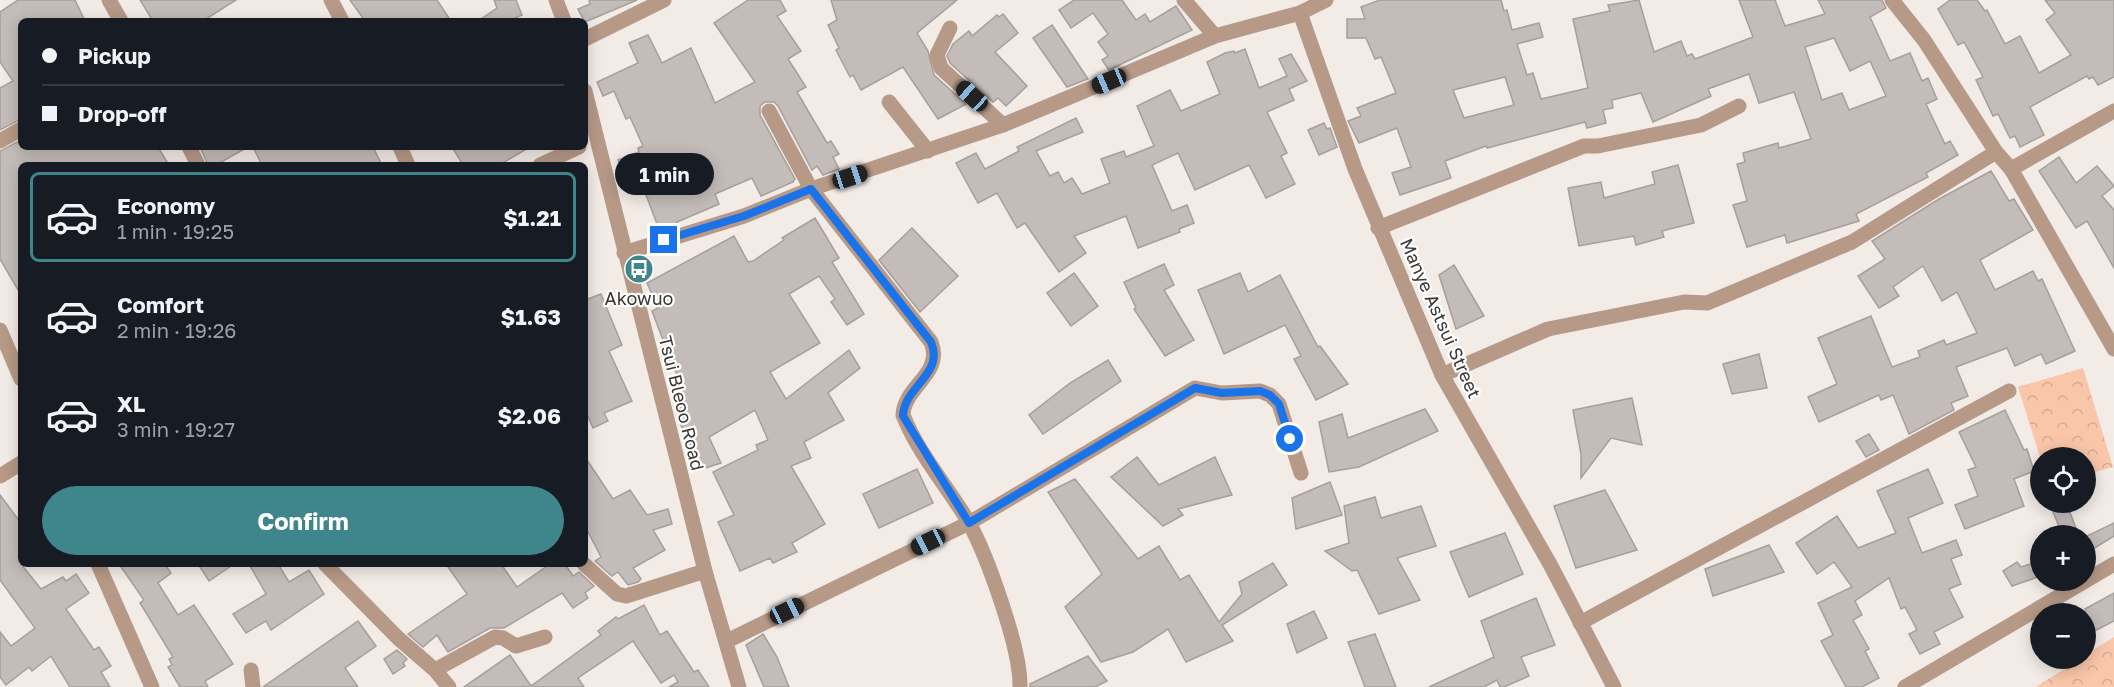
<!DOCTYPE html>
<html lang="en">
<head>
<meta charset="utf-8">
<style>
	body { margin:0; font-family:"Golos Text",sans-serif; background:#242831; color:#f1f3f6; height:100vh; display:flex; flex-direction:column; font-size:22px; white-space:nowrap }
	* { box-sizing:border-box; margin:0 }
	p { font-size:20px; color:#9ea1a6 }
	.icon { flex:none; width:33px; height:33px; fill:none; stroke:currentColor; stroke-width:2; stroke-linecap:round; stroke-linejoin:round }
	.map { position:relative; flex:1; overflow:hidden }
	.sheet { position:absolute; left:18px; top:162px; width:570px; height:405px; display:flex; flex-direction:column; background:#171b24; border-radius:9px; box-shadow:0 3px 15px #0003 }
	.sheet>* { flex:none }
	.banner { position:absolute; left:18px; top:18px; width:570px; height:132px; border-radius:9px; box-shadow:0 3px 15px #0003; display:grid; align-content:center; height:132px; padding:0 24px; background:#171b24 }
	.buttons { position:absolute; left:2030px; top:447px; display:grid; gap:12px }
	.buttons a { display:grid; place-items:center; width:66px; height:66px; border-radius:50%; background:#171b24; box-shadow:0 3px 15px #0003; font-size:30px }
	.end { position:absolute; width:27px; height:27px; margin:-14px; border:8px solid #1a73e8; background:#fff; box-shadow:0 0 0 3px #fff }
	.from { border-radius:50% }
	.bubble { position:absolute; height:42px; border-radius:21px; background:#171b24; box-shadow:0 3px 15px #0003; font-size:20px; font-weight:700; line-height:42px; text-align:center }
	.car { position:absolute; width:18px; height:36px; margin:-18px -9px; border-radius:8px; box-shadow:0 0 4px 2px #0007; background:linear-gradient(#222 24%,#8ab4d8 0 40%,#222 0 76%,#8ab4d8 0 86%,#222 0) }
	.banner b { display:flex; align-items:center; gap:21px; height:57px; font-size:22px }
	.banner b+b { border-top:2px solid #363941 }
	.banner i { width:15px; height:15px; background:#f1f3f6 }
	ul { padding:10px 0 0; list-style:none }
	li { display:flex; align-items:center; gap:18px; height:90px; margin:0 12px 9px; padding:0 12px; border:3px solid transparent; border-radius:9px }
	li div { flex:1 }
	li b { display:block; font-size:22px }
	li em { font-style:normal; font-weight:700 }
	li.active { border-color:#3e868b }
	li>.icon { width:54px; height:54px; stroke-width:1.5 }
	.primary-button { display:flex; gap:12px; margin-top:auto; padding:12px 24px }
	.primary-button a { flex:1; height:69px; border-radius:36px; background:#3e868b; color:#fff; font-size:24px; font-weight:700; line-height:69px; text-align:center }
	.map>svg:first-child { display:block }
	.park { fill:url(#park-crowns) }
	.building { fill:#c3bcb8; stroke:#a69f9b; stroke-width:1.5; fill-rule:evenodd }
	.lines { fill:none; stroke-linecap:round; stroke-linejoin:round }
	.minor { stroke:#b69987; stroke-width:15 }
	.route { stroke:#1a73e8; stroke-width:8 }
	.labels { text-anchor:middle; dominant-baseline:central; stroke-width:4.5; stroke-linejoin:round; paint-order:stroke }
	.poi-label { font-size:18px; fill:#393634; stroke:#fff }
	.street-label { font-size:18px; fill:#393634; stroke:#fff }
</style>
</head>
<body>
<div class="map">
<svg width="2114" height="687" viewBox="0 0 2114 687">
	<defs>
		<pattern id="park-crowns" width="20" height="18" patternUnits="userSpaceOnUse" patternTransform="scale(1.5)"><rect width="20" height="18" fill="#f9c6a9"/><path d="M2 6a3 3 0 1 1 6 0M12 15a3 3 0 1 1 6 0" fill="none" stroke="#d6ab92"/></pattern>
	</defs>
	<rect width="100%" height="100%" fill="#f2ebe6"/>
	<!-- park -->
	<g class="park">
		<polygon points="2083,368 2113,467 2085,475 2085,458 2040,457 2018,387"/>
		<polygon points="2114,637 2114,687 2036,687 2080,659 2085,658 2085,655"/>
	</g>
	<!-- building -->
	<g class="building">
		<polygon points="18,0 75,0 85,21 21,21 21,119 0,130 0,88 13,81 0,62 0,12"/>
		<polygon points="140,0 236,0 203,21 153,21"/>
		<polygon points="350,0 437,0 451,21 365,21"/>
		<polygon points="494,0 516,0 522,15 508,21 478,21 497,8"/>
		<polygon points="589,0 637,0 585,22 578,9 590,4"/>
		<polygon points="748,0 780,0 786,11 777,16 801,51 788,59 806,87 797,92 827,143 831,141 839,154 833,157 839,169 823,175 817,166 812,170 778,106 774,102 765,102 760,106 760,115 795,179 793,182 761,196 752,178 715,194 719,204 677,222 679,226 660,232 639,176 626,181 618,160 639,152 638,148 643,146 630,117 626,119 614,91 603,96 597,82 638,63 629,43 648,35 662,63 691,48 715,103 755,82 714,23"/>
		<polygon points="831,0 957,0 917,33 928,51 934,75 966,104 938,119 903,67 861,90 853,75 850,77 836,50 839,48 828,25 837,20"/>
		<polygon points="1074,0 1122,0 1136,20 1145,14 1150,22 1176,6 1192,30 1109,70 1102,60 1108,56 1098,42 1108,34 1093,13 1071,28 1059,10"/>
		<path d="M1380 0H1501L1504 11 1507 10 1512 30 1539 23 1543 37 1517 44 1527 75 1533 73 1541 99 1588 88 1573 19 1610 11 1608 5 1639 0 1654 52 1681 41 1687 56 1692 54 1695 59 1753 37 1739 0H1775L1785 26 1825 14 1818 0H1882L1886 8 1870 17 1890 61 1910 53 1922 81 1928 78 1937 99 1926 104 1945 144 1950 141 1958 155 1926 173 1928 177 1856 214 1859 221 1787 243 1785 235 1747 247 1733 205 1747 201 1737 164 1745 162 1743 153 1778 143 1779 148 1811 139 1794 92 1759 103 1749 74 1708 89 1711 96 1653 122 1641 93 1612 100 1613 108 1603 110 1606 123 1587 128 1585 122 1487 148 1486 146 1445 161 1451 178 1400 195 1392 173 1411 167 1397 128 1359 143 1348 121 1361 116 1357 108 1396 93 1381 57 1375 59 1366 38H1347V19H1365L1361 7ZM1834 38 1850 71 1870 61 1886 96 1849 110 1842 93 1822 100 1805 47ZM1505 77 1514 105 1464 118 1453 90Z"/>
		<polygon points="1950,0 1977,0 1985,11 1987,10 2005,44 2020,36 2039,73 2071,55 2046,20 2055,13 2045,0 2114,0 2114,77 2098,85 2093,77 2089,79 2087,76 2030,107 2044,135 2020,147 2015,136 2010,138 1998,114 1993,116 1976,80 1983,77 1964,42 1958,45 1938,9"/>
		<polygon points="1003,14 1018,33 995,52 1027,86 1006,106 998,98 993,102 950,63 947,56 953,44 969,31 972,36 997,15 999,17"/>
		<polygon points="1052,25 1088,79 1067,87 1033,38"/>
		<polygon points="1245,49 1259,88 1287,76 1279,59 1291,54 1307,81 1289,89 1294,100 1267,112 1287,153 1281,156 1295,184 1266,198 1249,165 1195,190 1178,153 1152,165 1172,211 1187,205 1194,223 1179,229 1180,232 1138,248 1126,216 1074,236 1086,253 1059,272 1025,223 1017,228 997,193 978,203 956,163 976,153 985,169 1019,151 1017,147 1076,118 1083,132 1036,151 1050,176 1058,172 1064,183 1072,178 1082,194 1110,183 1101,159 1124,151 1126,157 1154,146 1137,106 1170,90 1181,111 1220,94 1207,62 1225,53 1234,51 1235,53"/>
		<polygon points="1324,123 1327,129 1330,128 1337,147 1319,155 1308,130"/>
		<polygon points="21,140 21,147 158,147 169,165 21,165 21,295 0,259 0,151"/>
		<polygon points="200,147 248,147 216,165 208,165"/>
		<polygon points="253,147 373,147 382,165 262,165"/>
		<polygon points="452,147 530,147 499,165 463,165"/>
		<polygon points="2059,157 2076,183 2097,166 2114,186 2102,196 2114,210 2114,268 2087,221 2076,228 2039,171"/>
		<polygon points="1678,165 1694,223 1662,231 1664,237 1636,245 1634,236 1579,246 1568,188 1601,182 1604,198 1655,184 1652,172"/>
		<polygon points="1991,171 2009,201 2014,199 2033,230 1980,260 1995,290 2033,271 2038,281 2042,279 2075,351 2046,364 2041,354 2015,366 2007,348 1956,367 1968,396 1951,403 1954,410 1909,434 1893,395 1881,400 1879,395 1819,422 1808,397 1837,384 1818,338 1871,316 1892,367 1920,357 1918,351 1944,340 1946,345 1977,333 1957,292 1942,301 1923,266 1893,287 1899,296 1879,308 1858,276 1885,259 1872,241 1939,199"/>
		<polygon points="815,218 839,258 832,262 864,314 847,325 831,302 835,299 819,276 789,294 820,343 770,372 786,399 849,350 860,368 828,393 844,420 804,442 811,458 791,466 825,524 792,543 797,552 773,563 770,558 740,571 718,522 734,515 713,472 758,450 756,445 768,440 755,410 709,437 721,463 702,469 679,421 682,420 677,410 680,408 668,379 678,376 659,342 663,340 652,311 658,308 647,283 734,236 748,262 753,261 784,240 782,238"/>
		<polygon points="912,228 958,276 920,312 879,260"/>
		<polygon points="1164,264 1174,285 1164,290 1194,340 1165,356 1134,309 1136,308 1124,282"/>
		<polygon points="1454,265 1484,316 1456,329 1439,275"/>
		<polygon points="1074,273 1098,306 1071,326 1047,293"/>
		<polygon points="1240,273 1248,292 1280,275 1318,347 1320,346 1348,384 1316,400 1294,359 1301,356 1285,325 1224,354 1198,290"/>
		<polygon points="601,294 622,345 609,351 632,401 604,413 608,421 593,428 585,410 585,300"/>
		<polygon points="1759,354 1767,388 1732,394 1723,364"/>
		<polygon points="1108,360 1121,381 1043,434 1029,415 1070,383"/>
		<polygon points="1632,398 1642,445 1611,438 1581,478 1581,454 1573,410"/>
		<polygon points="1425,409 1438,431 1359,467 1329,472 1319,422 1342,414 1348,438"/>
		<polygon points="2005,410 2024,450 2027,449 2034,471 2014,479 2024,506 1965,529 1955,505 1978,496 1968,470 1976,467 1959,432"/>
		<polygon points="1869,434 1879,450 1866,457 1856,441"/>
		<polygon points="585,457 613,499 630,490 647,515 668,509 672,524 653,530 665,550 633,568 641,579 638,582 628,585 618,572 612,576 595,561 601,557 585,526"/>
		<polygon points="1137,457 1159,485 1215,457 1232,495 1178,509 1183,515 1163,526 1111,477"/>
		<polygon points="917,469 933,503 879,528 863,494"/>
		<polygon points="1928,469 1943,503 1908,518 1922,553 1956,540 1962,555 1951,559 1961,584 1949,589 1963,617 1934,632 1940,644 1920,654 1909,634 1917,630 1905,607 1901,609 1889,578 1855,601 1862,615 1853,620 1869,649 1865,651 1879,678 1862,687 1846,687 1821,641 1833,635 1818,603 1852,587 1834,562 1817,574 1796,543 1837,516 1858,548 1896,533 1877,491"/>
		<polygon points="1075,479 1138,559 1159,546 1180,580 1189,575 1219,622 1242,594 1239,582 1273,563 1287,585 1222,625 1233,641 1186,662 1168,629 1133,652 1101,662 1065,607 1102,574 1048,492"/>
		<polygon points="1330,482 1342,515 1296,529 1292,498"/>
		<polygon points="1605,490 1637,550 1576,568 1554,506"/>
		<polygon points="0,495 21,523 21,564 41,589 63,577 66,581 76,574 89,593 66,609 94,650 99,647 111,666 101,672 110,687 70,687 51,656 32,671 29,667 6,685 0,677 0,632 11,646 35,628 0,580"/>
		<polygon points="1375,497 1381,518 1421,506 1436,546 1397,558 1420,600 1379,614 1357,570 1352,571 1325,551 1349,543 1344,506"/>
		<polygon points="2049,502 2066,502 2079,536 2063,536"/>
		<polygon points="2114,523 2114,536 2085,554 2085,537"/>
		<polygon points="1505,533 1523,574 1469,597 1450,552"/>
		<polygon points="1769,545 1784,572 1713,596 1705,569"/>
		<polygon points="2017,562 2021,567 2034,563 2038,577 2012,586 2003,571"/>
		<polygon points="119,564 165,564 171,573 158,583 178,615 194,605 233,664 205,681 208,687 180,687 168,667 172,665 169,659 173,657 140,603 144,600"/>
		<polygon points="198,564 234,564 209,581"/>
		<polygon points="249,564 278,564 289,582 309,570 324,594 271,630 266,621 246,633 233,614 266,594"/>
		<polygon points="446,564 501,564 517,587 550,564 565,564 573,576 579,572 594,586 585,593 588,598 573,608 562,593 504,628 490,628 448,652 437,635 423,647 408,634 467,594"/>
		<polygon points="2114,593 2114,621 2085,636 2085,609"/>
		<polygon points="1536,598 1555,645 1521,657 1529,676 1504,687 1500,687 1497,680 1484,687 1429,687 1494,657 1481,621"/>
		<polygon points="644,605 660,635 667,631 694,672 698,670 709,687 669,687 678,682 674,675 661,683 633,641 578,678 584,687 464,687 510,655 531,686 601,635 598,631 616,617 618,619"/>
		<polygon points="1314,611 1327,638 1297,653 1287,624"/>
		<polygon points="358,621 376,646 345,668 358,687 263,687"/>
		<polygon points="763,634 777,657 789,687 764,687 746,645"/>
		<polygon points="1375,634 1396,687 1365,687 1348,642"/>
		<polygon points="397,650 407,659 403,663 405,666 393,674 384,659"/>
		<polygon points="1088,656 1107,681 1095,687 1030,687 1030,684"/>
	</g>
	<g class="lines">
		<!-- minor -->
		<g class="minor">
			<polyline points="109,0 121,21"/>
			<polyline points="331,0 342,21"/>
			<polyline points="556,0 564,21"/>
			<polyline points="1184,0 1215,36"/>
			<polyline points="1892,0 1924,40 1996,152 2011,169"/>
			<polyline points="1300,13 1355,169 1442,375 1551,566 1614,687"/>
			<polyline points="950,28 937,55 941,68 1003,125"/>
			<polyline points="585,39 664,0"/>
			<polyline points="585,91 705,571 739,687"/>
			<polyline points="889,102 928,151"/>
			<path d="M769 111 811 189 931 342C944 374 904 386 903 415 918 453 947 486 968 521 987 555 1021 649 1020 687"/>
			<polyline points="2114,111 2011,169 2114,349"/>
			<polyline points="0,141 21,129"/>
			<polyline points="189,147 198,165"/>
			<polyline points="400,147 408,165"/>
			<polyline points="540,165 579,147"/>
			<polyline points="1378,228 1584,146 1598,146 1701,125 1739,106"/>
			<polyline points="624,253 744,216 811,189 1003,125 1215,36 1300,13 1326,0"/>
			<polyline points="0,330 21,379"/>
			<polyline points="1442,375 1548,329 1684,302 1707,303 1852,242 1996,152"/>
			<polyline points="0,476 21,463"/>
			<polyline points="98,564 152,687"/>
			<polyline points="325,564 398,638 435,670 449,687"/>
			<polyline points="584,564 617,594 626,596 705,571"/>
			<polyline points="1580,623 2009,391"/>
			<polyline points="727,641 969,523 1195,388 1222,393 1260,391 1270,395 1279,404 1301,473"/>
			<polyline points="251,670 253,687"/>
			<polyline points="435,670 495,637 503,638 516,646 545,637"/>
			<polyline points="1905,687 2114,564"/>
		</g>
	</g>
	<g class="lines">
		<!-- route -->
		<path class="route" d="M664 240 744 216 811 189 931 342C945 374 904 386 903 416L969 523 1195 388 1222 393 1260 391 1270 395 1279 404 1290 439"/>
	</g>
	<!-- icons -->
	<defs>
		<g id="bus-disc" transform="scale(1.5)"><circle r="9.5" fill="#3e868b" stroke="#fff"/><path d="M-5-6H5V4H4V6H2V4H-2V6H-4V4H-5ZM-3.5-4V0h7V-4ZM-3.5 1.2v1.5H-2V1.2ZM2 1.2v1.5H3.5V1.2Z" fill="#fff"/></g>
	</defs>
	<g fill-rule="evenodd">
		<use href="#bus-disc" x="639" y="269"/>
	</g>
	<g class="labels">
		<!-- poi labels -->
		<g class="poi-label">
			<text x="639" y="298">Akowuo</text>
		</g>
		<!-- street labels -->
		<g class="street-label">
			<text transform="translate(1441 318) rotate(66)">Manye Astsui Street</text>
			<text transform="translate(682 403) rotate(76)">Tsui Bleoo Road</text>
		</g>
	</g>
</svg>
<div class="buttons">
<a><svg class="icon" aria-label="locate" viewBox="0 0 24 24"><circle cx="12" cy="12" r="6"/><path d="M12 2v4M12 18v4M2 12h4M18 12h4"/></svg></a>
<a>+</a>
<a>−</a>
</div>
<i class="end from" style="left:1290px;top:439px"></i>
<i class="end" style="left:664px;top:240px"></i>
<div class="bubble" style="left:615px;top:153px;width:99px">1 min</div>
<i class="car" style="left:1109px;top:81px;rotate:247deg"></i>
<i class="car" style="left:972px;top:96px;rotate:312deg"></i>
<i class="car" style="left:850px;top:177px;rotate:72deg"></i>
<i class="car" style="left:928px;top:542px;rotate:244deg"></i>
<i class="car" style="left:787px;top:611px;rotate:64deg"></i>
<div class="banner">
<b><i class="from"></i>Pickup</b>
<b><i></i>Drop-off</b>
</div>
<section class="sheet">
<ul>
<li class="active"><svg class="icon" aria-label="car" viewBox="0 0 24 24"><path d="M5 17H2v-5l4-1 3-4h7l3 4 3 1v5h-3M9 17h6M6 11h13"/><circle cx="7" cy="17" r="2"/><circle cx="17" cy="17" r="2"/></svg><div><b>Economy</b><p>1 min · 19:25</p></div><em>$1.21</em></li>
<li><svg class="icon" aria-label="car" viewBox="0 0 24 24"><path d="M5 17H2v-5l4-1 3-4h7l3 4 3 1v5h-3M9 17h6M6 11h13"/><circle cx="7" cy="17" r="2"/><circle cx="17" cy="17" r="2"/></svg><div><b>Comfort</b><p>2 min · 19:26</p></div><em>$1.63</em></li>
<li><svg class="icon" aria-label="car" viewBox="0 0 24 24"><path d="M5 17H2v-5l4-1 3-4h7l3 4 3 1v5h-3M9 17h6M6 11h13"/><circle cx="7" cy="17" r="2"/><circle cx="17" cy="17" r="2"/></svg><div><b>XL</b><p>3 min · 19:27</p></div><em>$2.06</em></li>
</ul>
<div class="primary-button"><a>Confirm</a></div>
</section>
</div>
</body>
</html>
